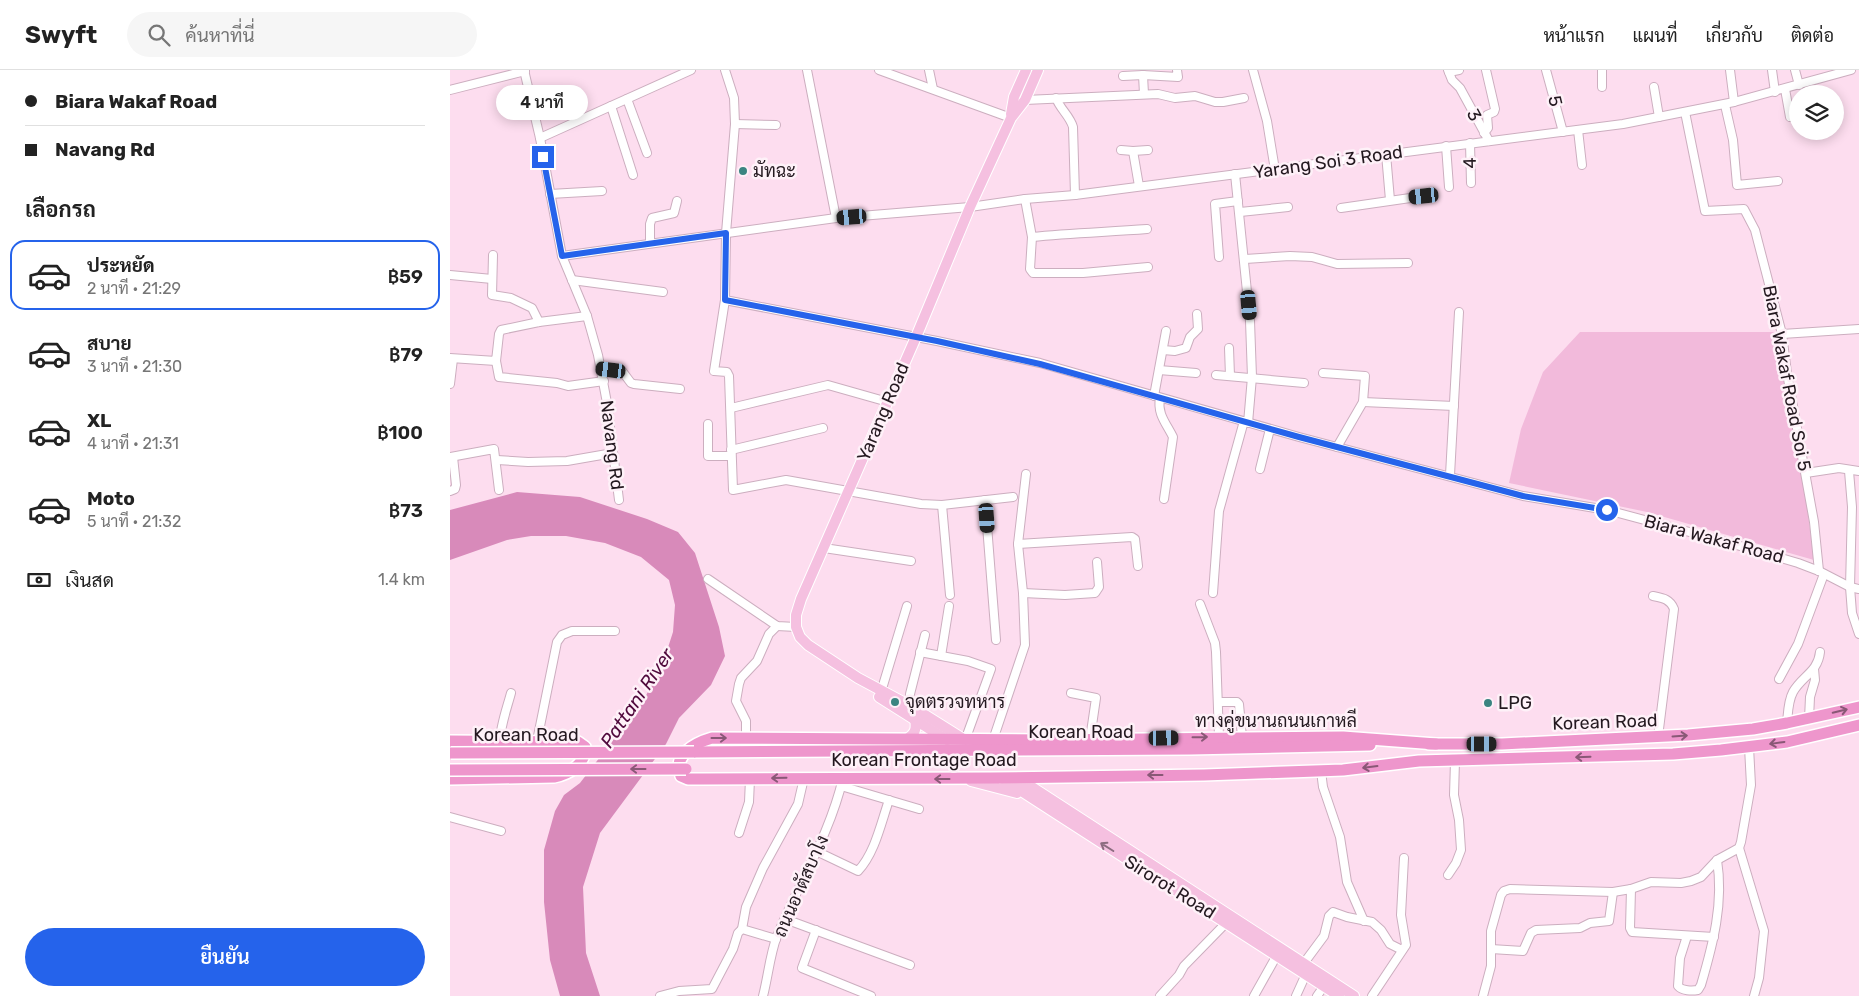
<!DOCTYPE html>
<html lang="th">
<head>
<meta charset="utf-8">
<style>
	body { margin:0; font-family:Rubik,Sarabun,sans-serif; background:#f6f6f6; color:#222; height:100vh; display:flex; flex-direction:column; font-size:19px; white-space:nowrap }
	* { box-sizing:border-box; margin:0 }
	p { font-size:16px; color:#767676 }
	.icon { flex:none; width:28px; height:28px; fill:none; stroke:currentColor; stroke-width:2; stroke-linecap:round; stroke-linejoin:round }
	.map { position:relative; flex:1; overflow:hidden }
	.drawer { display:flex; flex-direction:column; background:#fff; width:450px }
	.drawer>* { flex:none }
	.guide { display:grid; align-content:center; height:110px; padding:0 25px; background:#fff }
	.tools { position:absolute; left:1339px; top:15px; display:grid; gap:10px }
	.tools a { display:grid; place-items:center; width:55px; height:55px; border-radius:50%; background:#fff; box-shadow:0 2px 12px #0003; font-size:25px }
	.end { position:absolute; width:22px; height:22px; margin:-11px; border:6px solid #2563eb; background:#fff; box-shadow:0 0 0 2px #fff }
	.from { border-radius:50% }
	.bubble { position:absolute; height:35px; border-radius:18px; background:#fff; box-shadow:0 2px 12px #0003; font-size:16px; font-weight:600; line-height:35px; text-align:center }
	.car { position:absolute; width:15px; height:30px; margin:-15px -8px; border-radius:6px; box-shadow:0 0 4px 1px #0007; background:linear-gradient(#222 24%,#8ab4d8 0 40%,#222 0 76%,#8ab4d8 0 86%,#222 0) }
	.guide b { display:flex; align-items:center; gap:18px; height:48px; font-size:19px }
	.guide b+b { border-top:1px solid #e0e0e0 }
	.guide i { width:12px; height:12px; background:#222 }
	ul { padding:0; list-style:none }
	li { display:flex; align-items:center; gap:15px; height:70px; margin:0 10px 8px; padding:0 15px; border:2px solid transparent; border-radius:15px }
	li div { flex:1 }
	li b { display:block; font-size:19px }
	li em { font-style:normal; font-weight:600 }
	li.selected { border-color:#2563eb }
	li>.icon { width:45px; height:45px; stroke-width:1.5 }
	h2 { padding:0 25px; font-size:22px; line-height:60px }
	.pay { display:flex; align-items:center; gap:12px; height:55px; padding:0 25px; font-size:19px }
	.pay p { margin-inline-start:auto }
	.button { display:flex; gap:10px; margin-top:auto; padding:10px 25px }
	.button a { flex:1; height:58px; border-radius:30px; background:#2563eb; color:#fff; font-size:20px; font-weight:600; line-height:58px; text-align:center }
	header { display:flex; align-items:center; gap:30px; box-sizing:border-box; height:70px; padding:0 25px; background:#fff; border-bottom:1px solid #e0e0e0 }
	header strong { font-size:24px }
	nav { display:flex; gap:28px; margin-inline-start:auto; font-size:18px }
	.search { width:350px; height:45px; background:#f6f6f6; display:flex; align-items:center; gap:12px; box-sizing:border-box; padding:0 18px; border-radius:28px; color:#767676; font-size:19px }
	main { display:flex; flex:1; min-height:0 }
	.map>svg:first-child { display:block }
	.green { fill:#f2badb }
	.water { fill:#d88aba }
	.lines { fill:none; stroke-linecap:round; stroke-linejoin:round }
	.minor-casing { stroke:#ccaebf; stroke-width:10 }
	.major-casing { stroke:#fff; stroke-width:12 }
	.highway-casing { stroke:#fff; stroke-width:14 }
	.minor { stroke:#fff; stroke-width:8 }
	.major { stroke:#f5c0e0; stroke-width:10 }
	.highway { stroke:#ee96cc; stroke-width:11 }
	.highway-bridge-casing { stroke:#fff; stroke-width:14; stroke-linecap:butt }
	.highway-bridge { stroke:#ee96cc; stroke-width:11 }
	.oneway { stroke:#895876 }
	.oneway2 { stroke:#8c6c80 }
	.route { stroke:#2563eb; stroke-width:6 }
	.poi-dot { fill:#3b8481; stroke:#fef1f8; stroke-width:2 }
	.labels { text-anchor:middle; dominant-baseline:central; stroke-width:5; stroke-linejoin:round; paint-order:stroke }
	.street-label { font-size:18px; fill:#241920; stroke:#fef1f8 }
	.poi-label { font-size:18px; fill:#241920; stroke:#fef1f8; text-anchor:start }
	.water-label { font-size:19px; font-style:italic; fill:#50093c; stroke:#fef1f8 }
</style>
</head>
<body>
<header>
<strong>Swyft</strong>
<div class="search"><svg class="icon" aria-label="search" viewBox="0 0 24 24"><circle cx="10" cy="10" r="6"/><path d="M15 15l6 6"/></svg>ค้นหาที่นี่</div>
<nav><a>หน้าแรก</a><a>แผนที่</a><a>เกี่ยวกับ</a><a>ติดต่อ</a></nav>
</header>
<main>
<section class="drawer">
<div class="guide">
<b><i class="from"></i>Biara Wakaf Road</b>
<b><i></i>Navang Rd</b>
</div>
<h2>เลือกรถ</h2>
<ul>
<li class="selected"><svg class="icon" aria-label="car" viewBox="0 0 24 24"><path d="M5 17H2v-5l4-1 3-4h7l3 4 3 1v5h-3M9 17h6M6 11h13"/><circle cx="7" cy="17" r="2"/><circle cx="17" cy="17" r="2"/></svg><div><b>ประหยัด</b><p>2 นาที · 21:29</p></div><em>฿59</em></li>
<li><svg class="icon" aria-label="car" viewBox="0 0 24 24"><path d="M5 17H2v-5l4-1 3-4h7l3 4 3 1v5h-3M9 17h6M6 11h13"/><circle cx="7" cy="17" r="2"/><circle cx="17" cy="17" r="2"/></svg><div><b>สบาย</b><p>3 นาที · 21:30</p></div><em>฿79</em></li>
<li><svg class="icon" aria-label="car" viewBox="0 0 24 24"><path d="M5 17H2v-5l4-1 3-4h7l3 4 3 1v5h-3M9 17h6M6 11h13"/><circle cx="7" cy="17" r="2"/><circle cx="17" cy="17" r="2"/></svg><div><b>XL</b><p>4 นาที · 21:31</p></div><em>฿100</em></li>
<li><svg class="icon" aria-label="car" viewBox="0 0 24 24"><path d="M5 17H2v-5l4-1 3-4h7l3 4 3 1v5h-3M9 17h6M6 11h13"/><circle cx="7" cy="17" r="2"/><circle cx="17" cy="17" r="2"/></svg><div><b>Moto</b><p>5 นาที · 21:32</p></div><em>฿73</em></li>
</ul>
<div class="pay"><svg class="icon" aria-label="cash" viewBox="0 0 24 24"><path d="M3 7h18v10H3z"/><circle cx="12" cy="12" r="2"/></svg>เงินสด<p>1.4 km</p></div>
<div class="button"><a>ยืนยัน</a></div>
</section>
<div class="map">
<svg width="1409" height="926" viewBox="0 0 1409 926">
	<rect width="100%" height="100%" fill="#fdddef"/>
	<!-- green -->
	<polygon class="green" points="1130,262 1325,262 1350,383 1364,490 1197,442 1059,413 1071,359 1093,302"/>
	<!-- water -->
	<polygon class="water" points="67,422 130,427 197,449 228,462 245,483 269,557 275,586 261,615 229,648 216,674 150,763 133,817 136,883 150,926 110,926 100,890 94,832 94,780 105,741 114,725 130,713 193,631 212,596 223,562 225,535 219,510 191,487 155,473 116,466 81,466 57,470 0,490 0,440"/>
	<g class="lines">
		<!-- minor casing -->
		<g class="minor-casing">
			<g id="minor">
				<polyline points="74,0 90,68 112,186 137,246 148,285 157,333 169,430"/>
				<polyline points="275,0 284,28 285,54 276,163 275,230 264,301 277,302 279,306 283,420 336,410 471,434 492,435 563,427"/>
				<polyline points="357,0 386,148"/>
				<polyline points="429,0 561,48"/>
				<polyline points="479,0 483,19"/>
				<polyline points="803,0 817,51 825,100"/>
				<polyline points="998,0 1002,10 1010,18 1039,71"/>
				<polyline points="1096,0 1113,62"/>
				<polyline points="1280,0 1284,32"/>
				<polyline points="1322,0 1325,22"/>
				<polyline points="1345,0 1349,15"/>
				<polyline points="999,2 1009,0"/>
				<polyline points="693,5 694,24"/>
				<polyline points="673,6 693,5 728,7 727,0"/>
				<polyline points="1152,17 1152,0"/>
				<polyline points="1204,17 1209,47"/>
				<polyline points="1335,19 1340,47"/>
				<polyline points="0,20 75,1"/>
				<path d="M606 28C610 39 620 46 623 57L625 125"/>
				<polyline points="177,29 197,83"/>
				<polyline points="575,30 708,24 725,28 745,26 765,32 773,32 794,28"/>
				<polyline points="1275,35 1283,70 1287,115 1328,111"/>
				<polyline points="161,36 183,105"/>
				<polyline points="1235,42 1255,141 1294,139 1305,160 1332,264 1337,303 1364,452 1369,501"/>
				<polyline points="285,54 326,55"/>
				<polyline points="1128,60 1132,95"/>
				<polyline points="1034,63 1038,58 1037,45 1044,42 1045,39 1036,0"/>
				<polyline points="90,68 241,0"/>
				<polyline points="1020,73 1021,113"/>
				<polyline points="996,76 999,117"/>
				<polyline points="671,80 683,81"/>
				<polyline points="936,84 940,130"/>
				<polyline points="785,104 800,251 802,307 798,353"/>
				<polyline points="689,116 683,81 698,80"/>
				<polyline points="100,124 152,121"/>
				<polyline points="575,129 582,167 580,199 583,203 633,203 698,197"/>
				<polyline points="891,138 974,126"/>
				<polyline points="790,142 838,137"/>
				<path d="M582 167C620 163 658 162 697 159"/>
				<polyline points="200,173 200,154 202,148 224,143 227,131"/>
				<polyline points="43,185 42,225 61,228 82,238 89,252"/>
				<polyline points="112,186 386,148 520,137 575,129 625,125 1173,54 1284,32 1401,0"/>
				<polyline points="769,187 765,134 788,131"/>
				<polyline points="795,189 840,186 862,187 887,194 958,193"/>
				<polyline points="0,205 42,209"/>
				<polyline points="122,210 213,222"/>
				<polyline points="275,230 487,271 590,293 849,367 1073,426 1157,440 1273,471 1348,493 1369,501 1400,517 1409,519"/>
				<polyline points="1332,264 1409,259"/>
				<polyline points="779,278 780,306"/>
				<polyline points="713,280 725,281 736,278 740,267 748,259 747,244"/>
				<polyline points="0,288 46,291 49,264 51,260 89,252 137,246"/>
				<polyline points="46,291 49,307 107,313 118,316 154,311"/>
				<polyline points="151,299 172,301 181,313 184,314 230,319"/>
				<polyline points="709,300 746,303"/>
				<polyline points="873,303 915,306 913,332 887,377"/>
				<polyline points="766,305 854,313"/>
				<polyline points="0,314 3,289"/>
				<polyline points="704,326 716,261"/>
				<path d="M710 328C707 344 716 353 723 367L714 429"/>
				<polyline points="913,332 1004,336"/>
				<polyline points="281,338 378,315 438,332"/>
				<polyline points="258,354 258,386 281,386"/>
				<polyline points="281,380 373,358"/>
				<polyline points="0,387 44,379 49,420"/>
				<polyline points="47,390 78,392 117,391 163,383"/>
				<polyline points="810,399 820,359"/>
				<polyline points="1399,401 1402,437 1400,517 1402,543 1409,564"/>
				<polyline points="1356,403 1389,398 1409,401"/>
				<polyline points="1000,405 1009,242"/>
				<polyline points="0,421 5,419 6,415 3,387"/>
				<polyline points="535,430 546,570"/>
				<polyline points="492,435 500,525"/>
				<polyline points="568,474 682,467 685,469 688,496"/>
				<polyline points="374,478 461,491"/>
				<polyline points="258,509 327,556 346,557"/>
				<polyline points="573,523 615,525 645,523 649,517 647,492"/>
				<polyline points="763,523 769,441 794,351"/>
				<path d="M1203 526C1213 528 1220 529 1224 539L1208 667"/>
				<polyline points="750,534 765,573 766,582 769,667"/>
				<polyline points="470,582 518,591 541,599 517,665"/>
				<polyline points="491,586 499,536"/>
				<polyline points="1329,609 1348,574 1374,504"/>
				<polyline points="431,622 457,536"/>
				<polyline points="621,623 646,628 640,669"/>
				<polyline points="460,624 475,565"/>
				<polyline points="768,632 787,632 789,634 792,667"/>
				<polyline points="1359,649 1360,627 1365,610 1364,599"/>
				<path d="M1337 653C1338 643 1338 631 1343 622 1352 606 1368 602 1370 582"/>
				<polyline points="296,668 296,651 286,631 289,614 291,608 307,591 319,564 327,556"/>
				<polyline points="543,670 575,575 573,523 568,474 576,404"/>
				<path d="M50 671C50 657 57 638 61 623"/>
				<polyline points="87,671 107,572 112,565 122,561 165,561"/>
				<polyline points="871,701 873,717 890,767 897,812 914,851"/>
				<polyline points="391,716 469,739"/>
				<polyline points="0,747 51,761"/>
				<polyline points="289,763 299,732 300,709"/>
				<polyline points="1289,778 1314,861 1309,908 1304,926"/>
				<path d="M366 781 408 801C425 783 431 753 439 730"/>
				<polyline points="998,805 1006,793 1011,780 1009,750 1004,725 1005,691"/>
				<polyline points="1181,819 1180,858 1182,862 1264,867"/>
				<polyline points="335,849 460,895"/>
				<polyline points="292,859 296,837 313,798 348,734 354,708"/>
				<polyline points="366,860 352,898 421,926"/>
				<path d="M1237 866 1230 888 1228 916C1232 921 1242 921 1248 920L1251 915C1263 874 1274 833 1267 790"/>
				<polyline points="1041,879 1073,881 1081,863 1086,860 1130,858 1140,853 1159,851 1163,822"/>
				<polyline points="854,893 874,866 879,846 883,842 897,847 922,852 931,860 940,874 952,880"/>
				<polyline points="210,926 229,921 262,919 283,879 288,863 292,859 326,869"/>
				<path d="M313 926C318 907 320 884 327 866 349 813 380 764 393 708"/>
				<polyline points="710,926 729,905 734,896 776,853"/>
				<polyline points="804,926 827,885"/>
				<polyline points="846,926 856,904"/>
				<polyline points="867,926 874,916"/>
				<polyline points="922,926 956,875 951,845 954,788"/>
				<polyline points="1033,926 1041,896 1041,861 1051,825 1054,821 1060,819 1163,822 1181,819 1201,812 1231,813 1241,811 1251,807 1267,790 1289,778 1291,772 1301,715 1299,677"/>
			</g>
		</g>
		<!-- major casing -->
		<g class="major-casing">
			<g id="major">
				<polyline points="561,44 564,27 576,0"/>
				<polyline points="429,627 497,670"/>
				<path d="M457 669C465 663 467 660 465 649"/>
				<polyline points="515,670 464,638 408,608 358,575 350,567 346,557 346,545 351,529 466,267 520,137 561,48 575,30 588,0"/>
				<polyline points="551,708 889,926"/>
				<polyline points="568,708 904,926"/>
				<polyline points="521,711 567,723"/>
			</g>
		</g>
		<!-- highway casing -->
		<g class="highway-casing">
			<g id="highway">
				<path d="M0 671 128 672 135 677C136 694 119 704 104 707L0 709"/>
				<polyline points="979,674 1052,674 1238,665 1303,659 1337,653 1409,637"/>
				<path d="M986 674 893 667 595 670 262 668C245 673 222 685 231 706L238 709H253L542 708 754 705 893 700 969 691 1223 684 1271 680 1337 672 1409 655"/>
				<polyline points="244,682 740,679 920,675"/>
			</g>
		</g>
		<!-- minor -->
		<use href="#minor" class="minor"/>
		<!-- major -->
		<use href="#major" class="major"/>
		<!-- highway -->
		<use href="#highway" class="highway"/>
		<!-- highway-bridge casing -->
		<g class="highway-bridge-casing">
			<g id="highway-bridge">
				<polyline points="1,683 244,682"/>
				<polyline points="0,700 236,699"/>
			</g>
		</g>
		<!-- highway-bridge -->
		<use href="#highway-bridge" class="highway-bridge"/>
	</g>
	<!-- one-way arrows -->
	<defs><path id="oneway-shaft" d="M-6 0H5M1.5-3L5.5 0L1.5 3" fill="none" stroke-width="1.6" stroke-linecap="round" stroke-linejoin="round" transform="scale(1.25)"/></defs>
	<g class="oneway">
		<use href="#oneway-shaft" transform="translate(1390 641) rotate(-13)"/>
		<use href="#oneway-shaft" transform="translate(1230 666) rotate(-4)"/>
		<use href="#oneway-shaft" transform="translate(750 667) rotate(-1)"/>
		<use href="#oneway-shaft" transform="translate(269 668)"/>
		<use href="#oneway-shaft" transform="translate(1327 673) rotate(172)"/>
		<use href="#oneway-shaft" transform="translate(1133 687) rotate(178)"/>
		<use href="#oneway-shaft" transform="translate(920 697) rotate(173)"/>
		<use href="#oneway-shaft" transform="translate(188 699) rotate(180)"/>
		<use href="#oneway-shaft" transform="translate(705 705) rotate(180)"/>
		<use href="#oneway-shaft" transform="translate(329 708) rotate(179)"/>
		<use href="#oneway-shaft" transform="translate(492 709) rotate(180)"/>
	</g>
	<use class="oneway2" href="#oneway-shaft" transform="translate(657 777) rotate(-148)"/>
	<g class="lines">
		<!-- route -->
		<polyline class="route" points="93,87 112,186 276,163 275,230 487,271 590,294 849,367 1073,426 1157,440"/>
	</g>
	<!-- markers -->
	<g class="poi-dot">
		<circle cx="293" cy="101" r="5"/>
		<circle cx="445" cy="632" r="5"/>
		<circle cx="1038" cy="633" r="5"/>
	</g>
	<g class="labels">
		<!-- street labels -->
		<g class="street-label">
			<text transform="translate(1105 31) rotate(76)">5</text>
			<text transform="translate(1024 45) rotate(62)">3</text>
			<text transform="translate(878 92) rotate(-8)">Yarang Soi 3 Road</text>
			<text transform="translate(1020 93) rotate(-91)">4</text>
			<text transform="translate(1337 308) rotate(79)">Biara Wakaf Road Soi 5</text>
			<text transform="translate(433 342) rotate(-67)">Yarang Road</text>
			<text transform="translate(162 375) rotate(83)">Navang Rd</text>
			<text transform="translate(1264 469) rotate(15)">Biara Wakaf Road</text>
			<text x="826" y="651">ทางคู่ขนานถนนเกาหลี</text>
			<text transform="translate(1155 652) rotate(-2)">Korean Road</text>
			<text x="631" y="662">Korean Road</text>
			<text x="76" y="665">Korean Road</text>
			<text x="474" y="690">Korean Frontage Road</text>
			<text transform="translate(351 816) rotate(-66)">ถนนอาตัสบาโง</text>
			<text transform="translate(720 817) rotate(32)">Sirorot Road</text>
		</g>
		<!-- poi labels -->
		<g class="poi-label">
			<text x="303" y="101">มัทฉะ</text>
			<text x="455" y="632">จุดตรวจทหาร</text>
			<text x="1048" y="633">LPG</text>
		</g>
		<!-- water labels -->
		<g class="water-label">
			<text transform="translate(187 628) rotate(-56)">Pattani River</text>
		</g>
	</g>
</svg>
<div class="tools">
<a><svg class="icon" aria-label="layers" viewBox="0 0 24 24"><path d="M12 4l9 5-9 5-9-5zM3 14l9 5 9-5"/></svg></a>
</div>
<i class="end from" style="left:1157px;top:440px"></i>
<i class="end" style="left:93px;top:87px"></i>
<div class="bubble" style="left:46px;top:15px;width:92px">4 นาที</div>
<i class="car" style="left:974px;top:126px;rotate:264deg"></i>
<i class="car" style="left:402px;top:147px;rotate:265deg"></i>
<i class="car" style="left:799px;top:235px;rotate:175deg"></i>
<i class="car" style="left:161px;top:300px;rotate:277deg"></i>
<i class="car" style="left:537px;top:448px;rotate:176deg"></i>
<i class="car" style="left:714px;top:668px;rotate:89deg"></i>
<i class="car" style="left:1032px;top:674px;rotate:90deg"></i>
</div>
</main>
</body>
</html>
